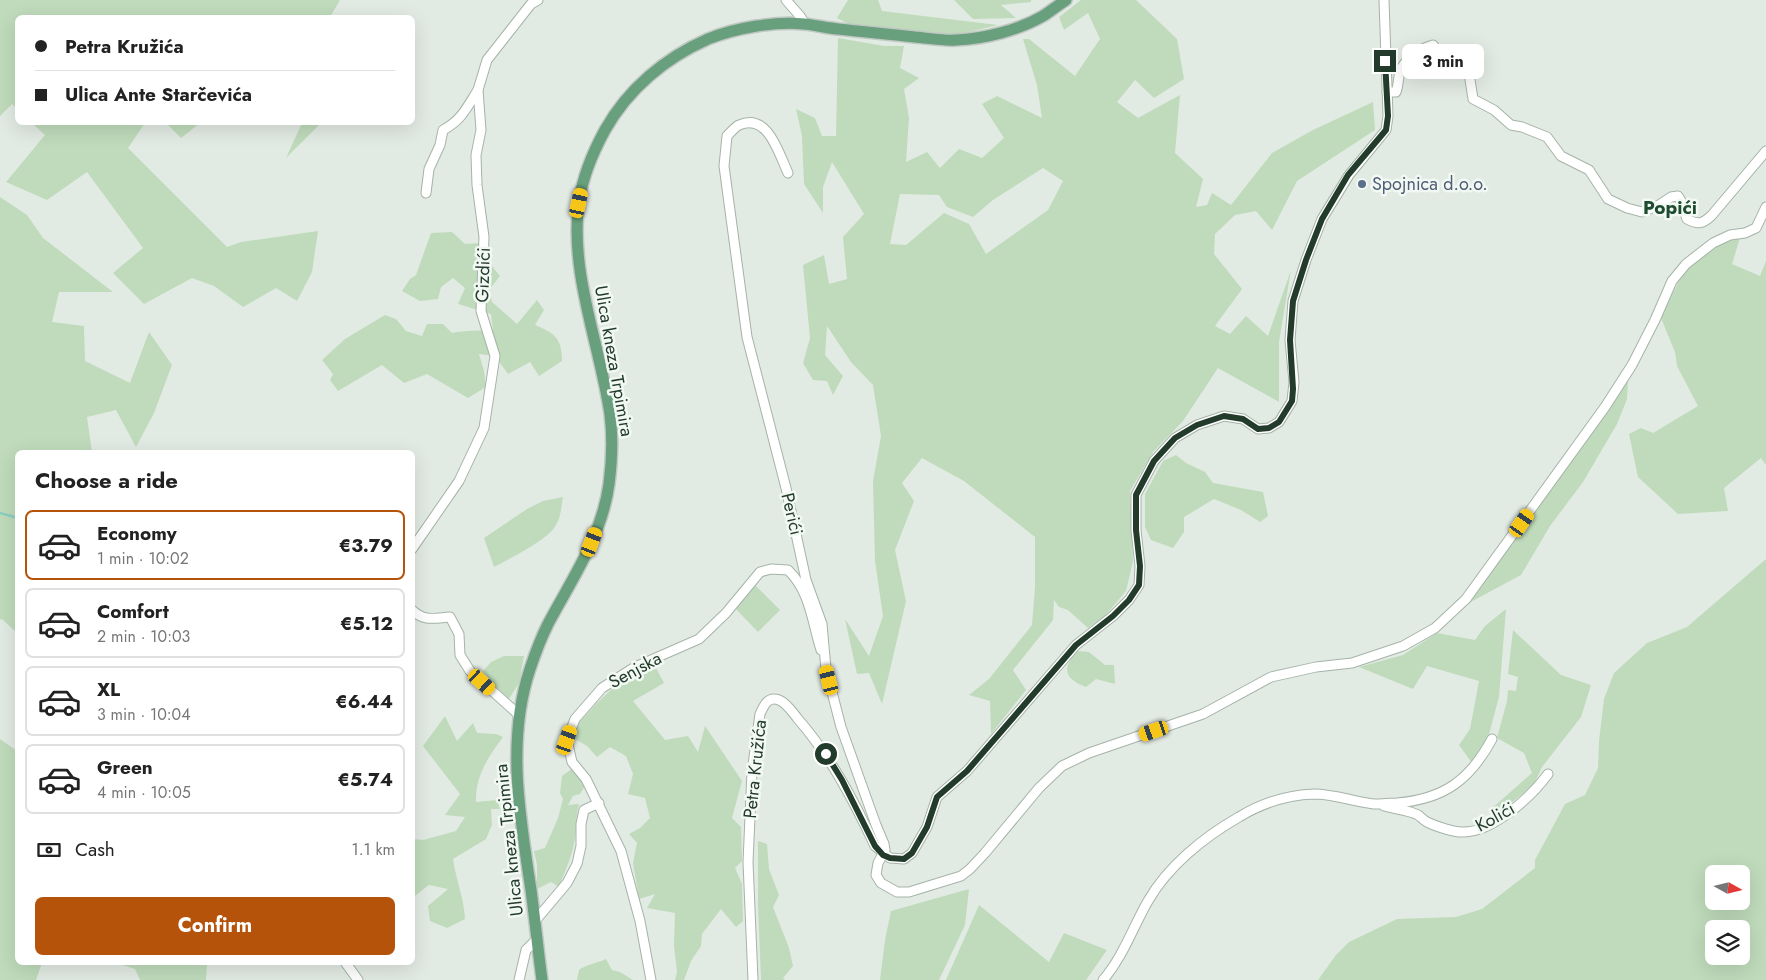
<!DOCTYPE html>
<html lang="en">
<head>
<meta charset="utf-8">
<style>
	body { margin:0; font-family:Jost,sans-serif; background:#f6f6f6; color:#222; height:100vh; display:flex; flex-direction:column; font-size:19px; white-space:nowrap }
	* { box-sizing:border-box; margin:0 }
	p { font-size:16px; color:#767676 }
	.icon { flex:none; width:28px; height:28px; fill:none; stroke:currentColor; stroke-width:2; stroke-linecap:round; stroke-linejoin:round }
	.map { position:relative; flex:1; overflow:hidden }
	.sheet { position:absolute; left:15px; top:450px; width:400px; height:515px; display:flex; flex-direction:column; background:#fff; border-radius:8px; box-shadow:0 5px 20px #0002 }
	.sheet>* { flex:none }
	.top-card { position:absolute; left:15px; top:15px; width:400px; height:110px; border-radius:8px; box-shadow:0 5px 20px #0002; display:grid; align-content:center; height:110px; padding:0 20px; background:#fff }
	.needle { width:32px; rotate:98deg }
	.fabs { position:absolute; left:1705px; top:865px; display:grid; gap:10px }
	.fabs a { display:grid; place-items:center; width:45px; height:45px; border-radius:8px; background:#fff; box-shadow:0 5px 20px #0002; font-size:25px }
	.end { position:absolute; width:22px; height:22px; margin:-11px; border:6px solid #233b2b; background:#fff; box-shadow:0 0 0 2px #fff }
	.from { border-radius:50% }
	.bubble { position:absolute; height:35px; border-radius:8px; background:#fff; box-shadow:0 5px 20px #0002; font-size:16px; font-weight:700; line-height:35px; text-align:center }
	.car { position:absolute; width:15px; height:30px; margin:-15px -8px; border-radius:6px; box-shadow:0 0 4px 1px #0007; background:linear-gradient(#f5c518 24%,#345 0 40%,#f5c518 0 76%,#345 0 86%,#f5c518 0) }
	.top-card b { display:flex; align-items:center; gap:18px; height:48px; font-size:19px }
	.top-card b+b { border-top:1px solid #e0e0e0 }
	.top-card i { width:12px; height:12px; background:#222 }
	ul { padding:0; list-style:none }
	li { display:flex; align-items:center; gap:15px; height:70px; margin:0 10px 8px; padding:0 10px; border:2px solid #e0e0e0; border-radius:8px }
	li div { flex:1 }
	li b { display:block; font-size:19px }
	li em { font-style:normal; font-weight:700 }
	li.on { border-color:#b45309 }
	li>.icon { width:45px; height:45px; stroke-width:1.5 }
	h2 { padding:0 20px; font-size:22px; line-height:60px }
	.pay { display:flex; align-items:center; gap:12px; height:55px; padding:0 20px; font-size:19px }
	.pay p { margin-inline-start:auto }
	.primary-button { display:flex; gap:10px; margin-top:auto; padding:10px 20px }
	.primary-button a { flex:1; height:58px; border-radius:8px; background:#b45309; color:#fff; font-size:20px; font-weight:700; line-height:58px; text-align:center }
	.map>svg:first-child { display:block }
	.green { fill:#bfdbbb; fill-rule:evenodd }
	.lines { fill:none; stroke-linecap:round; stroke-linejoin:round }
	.stream { stroke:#8ccebf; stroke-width:2.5 }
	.minor-casing { stroke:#a5b3a8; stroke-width:11 }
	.major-casing { stroke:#c1c8c4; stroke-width:14 }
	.minor { stroke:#fff; stroke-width:9 }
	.major { stroke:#689f7c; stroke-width:11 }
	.route { stroke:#233b2b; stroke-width:6 }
	.service-dot { fill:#5c6f8a; stroke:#f2f8f3; stroke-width:2 }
	.labels { text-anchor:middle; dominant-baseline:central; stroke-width:5; stroke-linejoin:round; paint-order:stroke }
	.service-label { font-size:18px; fill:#4e5e75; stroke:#f2f8f3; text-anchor:start }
	.street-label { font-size:18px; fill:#233b2b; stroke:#f2f8f3 }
	.neighbourhood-label { font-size:19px; font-weight:bold; fill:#1f4c30; stroke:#f2f8f3 }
</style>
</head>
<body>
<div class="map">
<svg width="1766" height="980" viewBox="0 0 1766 980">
	<rect width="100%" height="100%" fill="#e2ebe3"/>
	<!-- green -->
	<g class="green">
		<polygon points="0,0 340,0 330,17 18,18 17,109 12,104 0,116"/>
		<polygon points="848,0 878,0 882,11 998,25 957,35 851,25 837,18"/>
		<polygon points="954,0 1031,0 1031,2 1001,5 1016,18 973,19"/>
		<path d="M1081 0H1136L1177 39 1184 79 1154 98 1135 80 1117 102 1138 118 1180 95 1175 153 1203 179 1196 207 1207 205 1212 193 1231 205 1272 153 1313 130 1373 102 1375 130 1297 181 1272 230 1256 211 1235 215 1215 234 1214 254 1242 289 1215 326 1230 334 1246 316 1268 336 1291 270 1279 342V402L1218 368 1183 421 1153 452 1130 491 1133 561 1126 591 1105 616 1088 628 1068 610 1059 607 1054 600 1053 620 1013 670 1026 690 991 734 990 701 969 695 989 679 1032 625 1035 587V537L964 481 922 458 902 483 914 501 895 550 906 601 882 704 869 673 857 674 845 619 869 656 883 616 875 561 873 481 881 436 873 385 851 362 827 326 825 355 843 376 833 395 827 381 813 380 803 363 810 338 803 265 824 255 829 284 847 279 843 237 864 214 832 162 823 187V213L804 184 802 136 796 109 815 118 822 136H836L838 38 884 46H904L900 68 919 78 904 89 909 118 906 162 927 152 940 168 959 149 982 158 1004 138 982 104 997 96 1042 118 1037 85 1023 39H1029L1075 76 1100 39 1088 13 1064 30 1059 17ZM1043 168 1063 181 1048 210 986 254 969 224 944 213 906 245 890 244 900 194 939 195 947 207 973 217 993 200Z"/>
		<polygon points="32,123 145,123 128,148 227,247 241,242 318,231 312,272 297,301 276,288 243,307 214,286 192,278 144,304 113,273 143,248 87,172 47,200 6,182 45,135"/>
		<polygon points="166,123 200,123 181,138"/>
		<polygon points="302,123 321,123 286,158"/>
		<polygon points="0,197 27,215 43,238 113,292 59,292 52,322 84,326 85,361 130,383 149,332 172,365 154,413 136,447 116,410 87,417 92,452 18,452 17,633 2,619 0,620"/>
		<path d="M452 232 465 244 480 243 490 247 491 265 500 276 489 290 492 302 517 324 537 300 544 310 535 325C555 333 562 339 562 361L539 376 530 362 508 374 495 356 479 354 484 371 486 387 468 398 427 374 404 383 382 365 338 391 330 380 333 374 322 360 345 339 385 315 396 319 406 331 422 336 427 324H443L452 333C466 330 479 331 493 330L491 314 458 304 465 288 453 278 441 287 438 299 420 301 402 291 410 279 416 275 431 233Z"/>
		<path d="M1740 238 1732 264 1760 276 1766 261V465L1761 458 1724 488 1728 511 1678 514 1638 477 1629 434 1641 428 1653 433 1698 406 1677 366 1675 352 1661 318C1667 306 1672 294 1678 283 1691 262 1716 242 1740 238Z"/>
		<polygon points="1628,381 1627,399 1617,424 1583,482 1550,526 1521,575 1465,605 1622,386"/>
		<polygon points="1176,455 1186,463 1205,472 1213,483 1263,492 1268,516 1260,522 1241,510 1214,499 1184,517 1184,532 1173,548 1151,540 1145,527 1145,494 1163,461"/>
		<path d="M563 497C561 508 561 519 554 528 545 541 509 559 494 567L484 538 527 509 543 501Z"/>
		<path d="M1766 559V980H1318L1336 955 1349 942 1397 919 1456 917 1482 909 1535 868V860L1565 804 1585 795 1598 768 1599 741 1604 699 1614 673 1647 643 1687 627ZM1714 874H1741V901H1714ZM1714 929H1741V956H1714Z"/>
		<polygon points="755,585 780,610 758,632 735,608"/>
		<polygon points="1506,609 1499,697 1488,738 1472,763 1459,745 1470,729 1479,681 1427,666 1413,689 1359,667 1403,655 1437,633 1475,640 1485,626"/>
		<polygon points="1513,630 1561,675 1591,685 1581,717 1542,767 1534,784 1492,819 1490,810 1532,773 1524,753 1497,738 1507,701 1508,690 1516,691 1518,677 1508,674"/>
		<path d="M1077 651 1089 652 1105 665H1114L1115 684 1096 679 1086 687C1065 679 1061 669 1077 651Z"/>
		<polygon points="504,656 524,656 519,683 509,699 492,683 483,671 491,662"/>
		<polygon points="656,668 664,683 633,701 665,740 688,736 698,752 705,726 742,781 732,818 741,827 742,861 735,868 742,884 743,921 736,927 721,909 702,934 701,946 691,961 684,980 675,980 677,972 674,946 675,913 647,908 655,894 639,899 633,863 637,843 629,834 640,828 650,818 645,798 628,794 633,774 626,756 610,747 597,757 587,746 575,739 579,723 597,703 612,689 643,670"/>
		<path d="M445 716 457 741 473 723 477 733 496 734 503 737C488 757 475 777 476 802L497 800 500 809H491L492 825 486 839 453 859C456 880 464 898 465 919L447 928 430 921 428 906 448 889 429 885 412 898 413 839 423 840 456 831 465 817 445 815 460 794 423 746Z"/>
		<polygon points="0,739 17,751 18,962 42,963 36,980 0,980"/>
		<path d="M573 768 586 784 580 794 573 796 568 805 579 804C575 818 577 831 574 844 571 859 564 873 559 887L551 882 537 889V865L534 851 545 848 558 818 563 799 560 793 562 776Z"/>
		<polygon points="758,841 767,844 769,869 779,895 773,907 789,948 793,966 783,978 785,980 761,980 758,905"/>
		<polygon points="969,889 965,925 939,980 880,980 885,940 891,911"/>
		<polygon points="979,905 1049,962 1064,933 1107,950 1086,980 946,980"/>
		<path d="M606 959 612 970 620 972 633 980H577L579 970C585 965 597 963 606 959Z"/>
		<polygon points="116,963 207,963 206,980 140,980 135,969"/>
	</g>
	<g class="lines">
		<!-- stream -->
		<polyline class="stream" points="0,513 18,518"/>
		<!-- minor casing -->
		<g class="minor-casing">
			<g id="minor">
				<polyline points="786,0 800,16 805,24"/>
				<path d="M1387 92H1396C1399 85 1398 74 1401 69 1408 56 1420 49 1433 45 1444 60 1448 65 1468 67L1473 99 1494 110 1511 125 1522 127 1547 137 1561 156 1589 170 1608 199 1627 208 1642 212 1659 205 1671 197 1678 196 1681 201 1687 219C1698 225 1703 224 1712 215L1766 151"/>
				<path d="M788 173C779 154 768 112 739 125 735 127 731 132 727 136L724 166 747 337 786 488 806 580 822 624 826 669 841 727 876 825 884 844 885 850 878 863 876 875 881 883 897 892H909L961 876 970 869 985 853 1039 788 1062 766 1089 753 1203 714 1271 677 1316 667 1352 663 1403 646 1435 628 1466 599 1605 407 1632 365 1655 320 1672 281 1686 264 1713 243 1730 235 1745 233 1756 228 1766 207"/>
				<path d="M426 193 429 169 440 145 443 130C462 120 467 107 478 90"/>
				<polyline points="412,549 459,481 484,428 495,356 481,311 484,237 477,185 476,155 481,130 478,90 487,60 531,4 538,0"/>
				<path d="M412 610C424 622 435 618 450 617L459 634 460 655 470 671 519 715"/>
				<path d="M1384 806C1394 809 1409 810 1418 815 1421 817 1423 820 1427 822 1435 826 1455 833 1464 832 1493 832 1532 796 1548 774"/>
				<polyline points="535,921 567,883 577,864 581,846 581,824 584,810 599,803"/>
				<polyline points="345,962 358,980"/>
				<polyline points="519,980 526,950 537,939"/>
				<path d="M651 980 640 921 621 851 586 779 572 762 567 740 575 719 602 688 635 667 699 639 726 613 760 572 771 569 788 570C810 591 812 621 821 650"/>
				<path d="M753 980 748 862 752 772 760 714C764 705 768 696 779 700 787 703 793 713 798 719 831 757 854 801 875 846L890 858 904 859 912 853 927 827 937 797 967 771 1076 645 1113 616 1129 600 1139 585 1140 566 1136 530V495L1154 461 1175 438 1197 425 1224 416 1243 419 1258 429 1269 428 1279 422 1292 401 1294 382 1290 340 1293 301 1306 260 1322 219 1349 175 1386 130 1388 116 1384 0"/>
				<path d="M1103 980C1123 957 1133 927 1148 901 1168 866 1204 837 1239 817 1262 803 1287 795 1314 794 1334 794 1355 802 1374 804 1382 804 1390 803 1397 803 1444 799 1470 780 1492 739"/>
			</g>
		</g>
		<!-- major casing -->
		<g class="major-casing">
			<path id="major" d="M542 980C538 950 535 920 531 890 520 817 506 741 530 669 535 654 541 638 548 624 572 579 602 536 609 484 612 461 613 438 610 414 600 345 569 272 579 201 583 176 593 152 605 130 628 89 665 58 708 39 735 28 775 21 804 24 815 25 827 28 838 29 864 32 889 34 915 37 928 38 943 41 956 40 984 39 1019 30 1043 16 1051 11 1058 5 1066 0"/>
		</g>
		<!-- minor -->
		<use href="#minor" class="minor"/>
		<!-- major -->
		<use href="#major" class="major"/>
	</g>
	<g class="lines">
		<!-- route -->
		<polyline class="route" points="826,754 842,780 875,846 883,855 890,858 904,859 912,853 927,827 937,797 967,771 1076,645 1113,616 1129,600 1139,585 1140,566 1136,530 1136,495 1154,461 1175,438 1197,425 1224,416 1243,419 1258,429 1269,428 1279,422 1292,401 1293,389 1290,340 1293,301 1306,260 1322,219 1348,175 1386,130 1388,116 1385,61"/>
	</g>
	<!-- markers -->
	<circle class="service-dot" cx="1362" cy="184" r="5"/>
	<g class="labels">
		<!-- service labels -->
		<g class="service-label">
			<text x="1372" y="184">Spojnica d.o.o.</text>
		</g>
		<!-- street labels -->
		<g class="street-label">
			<text transform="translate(483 275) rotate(-88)">Gizdići</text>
			<text transform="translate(614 361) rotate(80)">Ulica kneza Trpimira</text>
			<text transform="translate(792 514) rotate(77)">Perići</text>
			<text transform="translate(635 670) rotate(-28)">Senjska</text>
			<text transform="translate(755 769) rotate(-84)">Petra Kružića</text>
			<text transform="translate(1495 817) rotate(-29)">Kolići</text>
			<text transform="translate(509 840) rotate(-96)">Ulica kneza Trpimira</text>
		</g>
		<!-- neighbourhood labels -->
		<g class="neighbourhood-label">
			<text x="1670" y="207">Popići</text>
		</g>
	</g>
</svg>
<div class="fabs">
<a><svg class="needle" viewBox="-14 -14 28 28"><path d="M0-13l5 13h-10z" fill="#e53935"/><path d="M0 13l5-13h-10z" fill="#767676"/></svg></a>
<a><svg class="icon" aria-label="layers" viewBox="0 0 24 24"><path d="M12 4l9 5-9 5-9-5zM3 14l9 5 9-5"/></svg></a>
</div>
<i class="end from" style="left:826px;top:754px"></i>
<i class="end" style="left:1385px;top:61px"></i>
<div class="bubble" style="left:1402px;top:44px;width:82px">3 min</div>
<i class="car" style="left:579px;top:203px;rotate:12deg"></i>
<i class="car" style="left:1522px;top:523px;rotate:35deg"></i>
<i class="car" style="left:592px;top:542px;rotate:21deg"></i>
<i class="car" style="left:829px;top:680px;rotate:346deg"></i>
<i class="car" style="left:482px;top:682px;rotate:132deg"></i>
<i class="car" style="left:1154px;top:731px;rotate:251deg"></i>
<i class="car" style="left:567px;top:740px;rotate:19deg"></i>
<div class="top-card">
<b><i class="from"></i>Petra Kružića</b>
<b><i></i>Ulica Ante Starčevića</b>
</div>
<section class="sheet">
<h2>Choose a ride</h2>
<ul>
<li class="on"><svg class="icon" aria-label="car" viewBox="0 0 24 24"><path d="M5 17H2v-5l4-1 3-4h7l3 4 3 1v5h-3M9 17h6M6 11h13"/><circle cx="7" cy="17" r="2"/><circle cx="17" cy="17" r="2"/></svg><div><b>Economy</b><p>1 min · 10:02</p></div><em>€3.79</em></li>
<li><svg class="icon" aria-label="car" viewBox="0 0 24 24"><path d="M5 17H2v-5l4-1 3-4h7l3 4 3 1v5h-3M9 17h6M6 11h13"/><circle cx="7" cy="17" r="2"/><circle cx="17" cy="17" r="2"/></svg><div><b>Comfort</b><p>2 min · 10:03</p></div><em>€5.12</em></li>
<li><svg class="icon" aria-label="car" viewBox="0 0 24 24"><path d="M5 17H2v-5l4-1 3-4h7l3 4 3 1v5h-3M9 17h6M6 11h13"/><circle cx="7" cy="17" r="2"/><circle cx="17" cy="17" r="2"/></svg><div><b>XL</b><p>3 min · 10:04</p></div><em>€6.44</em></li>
<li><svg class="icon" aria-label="car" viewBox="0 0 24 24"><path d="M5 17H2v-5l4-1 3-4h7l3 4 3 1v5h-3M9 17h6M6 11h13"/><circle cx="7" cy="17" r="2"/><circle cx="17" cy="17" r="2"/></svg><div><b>Green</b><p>4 min · 10:05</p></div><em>€5.74</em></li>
</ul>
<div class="pay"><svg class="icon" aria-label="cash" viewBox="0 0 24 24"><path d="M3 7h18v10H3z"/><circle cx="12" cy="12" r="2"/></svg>Cash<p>1.1 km</p></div>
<div class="primary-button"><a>Confirm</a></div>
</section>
</div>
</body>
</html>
